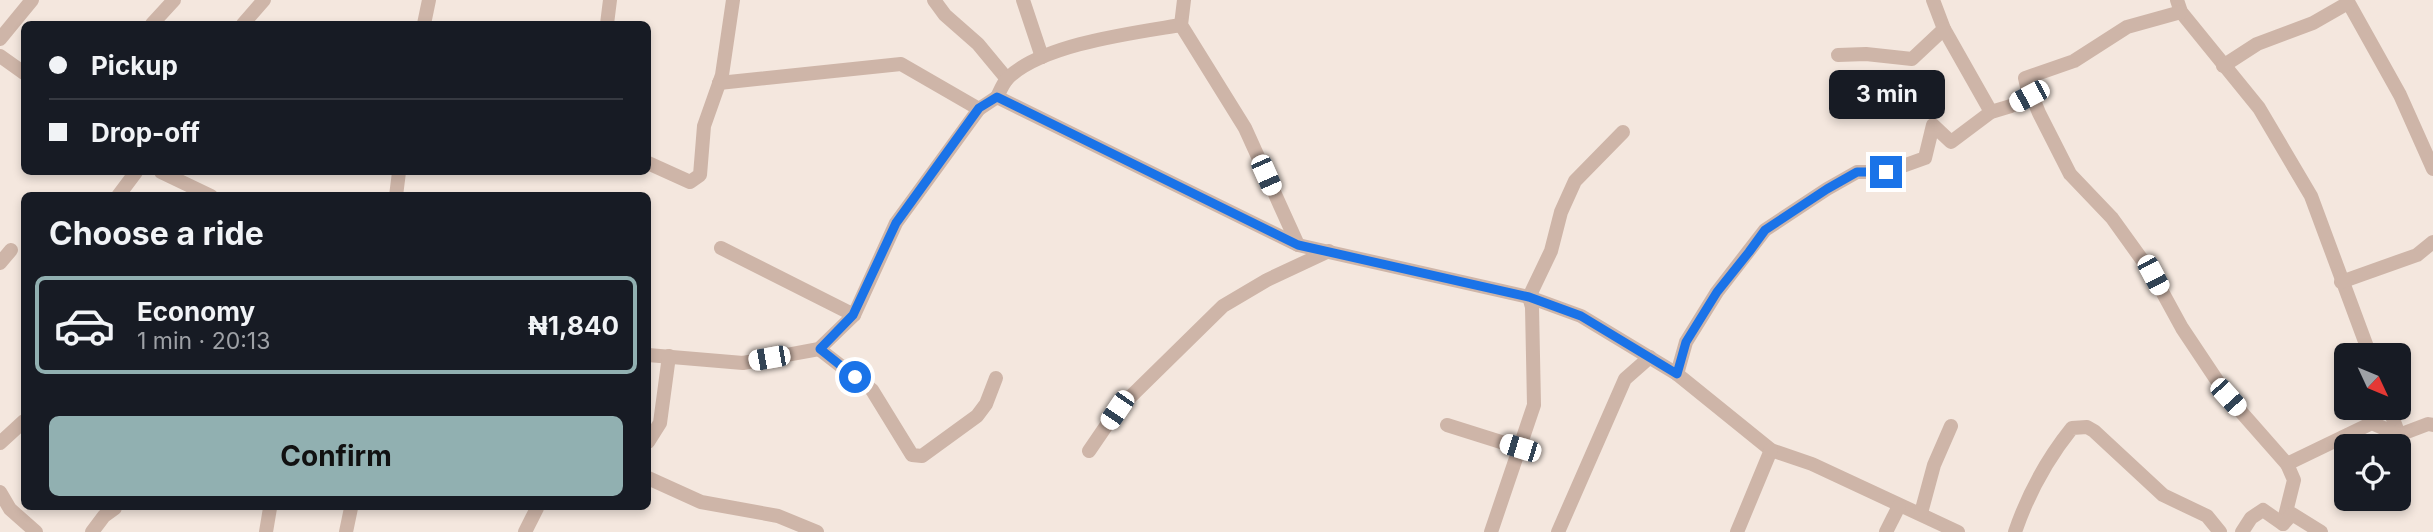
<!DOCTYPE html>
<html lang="en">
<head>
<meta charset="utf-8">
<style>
	body { margin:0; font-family:Inter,sans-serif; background:#242831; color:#f1f3f6; height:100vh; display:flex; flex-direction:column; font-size:26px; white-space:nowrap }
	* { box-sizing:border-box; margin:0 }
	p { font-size:23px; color:#9ea1a6 }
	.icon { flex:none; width:38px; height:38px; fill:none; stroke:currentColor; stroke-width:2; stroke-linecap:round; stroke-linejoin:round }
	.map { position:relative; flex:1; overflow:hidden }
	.panel { position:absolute; left:21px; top:192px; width:630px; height:318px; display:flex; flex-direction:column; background:#171b24; border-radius:10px; box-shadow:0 4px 10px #0003 }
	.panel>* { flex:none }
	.hud { position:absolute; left:21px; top:21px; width:630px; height:154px; border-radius:10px; box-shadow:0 4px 10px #0003; display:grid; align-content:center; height:154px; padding:0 28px; background:#171b24 }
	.needle { width:46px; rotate:134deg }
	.tools { position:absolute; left:2334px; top:343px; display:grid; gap:14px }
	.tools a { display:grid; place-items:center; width:77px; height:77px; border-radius:10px; background:#171b24; box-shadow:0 4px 10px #0003; font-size:35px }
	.end { position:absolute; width:32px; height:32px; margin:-16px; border:9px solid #1a73e8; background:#fff; box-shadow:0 0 0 4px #fff }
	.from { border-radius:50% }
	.bubble { position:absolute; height:49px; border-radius:10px; background:#171b24; box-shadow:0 4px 10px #0003; font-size:23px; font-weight:700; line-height:49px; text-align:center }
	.car { position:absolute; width:21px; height:42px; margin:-21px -10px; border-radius:9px; box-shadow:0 0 5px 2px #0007; background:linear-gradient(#fff 24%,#345 0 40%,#fff 0 76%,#345 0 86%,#fff 0) }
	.hud b { display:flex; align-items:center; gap:24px; height:66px; font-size:26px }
	.hud b+b { border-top:2px solid #363941 }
	.hud i { width:18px; height:18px; background:#f1f3f6 }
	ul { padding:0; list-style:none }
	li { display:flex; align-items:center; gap:21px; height:98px; margin:0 14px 10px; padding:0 14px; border:4px solid transparent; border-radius:10px }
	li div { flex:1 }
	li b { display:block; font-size:26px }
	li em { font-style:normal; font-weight:700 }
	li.active { border-color:#91b0b1 }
	li>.icon { width:63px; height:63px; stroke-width:1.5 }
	h2 { padding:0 28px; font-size:32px; line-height:84px }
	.button { display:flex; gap:14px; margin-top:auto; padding:14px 28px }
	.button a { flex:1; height:80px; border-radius:10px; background:#91b0b1; color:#111; font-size:28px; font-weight:700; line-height:80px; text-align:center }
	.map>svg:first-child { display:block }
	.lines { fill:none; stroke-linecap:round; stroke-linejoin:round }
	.minor { stroke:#ceb5a8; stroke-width:14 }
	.route { stroke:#1a73e8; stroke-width:9 }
</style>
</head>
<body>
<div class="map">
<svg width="2433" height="532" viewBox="0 0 2433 532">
	<rect width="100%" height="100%" fill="#f4e7de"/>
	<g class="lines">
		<!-- minor -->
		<g class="minor">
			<polyline points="934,0 945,15 978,44 1007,79"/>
			<polyline points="1023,0 1042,57"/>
			<polyline points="1184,0 1181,25 1245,128 1298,245"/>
			<polyline points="1933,0 1944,29 1991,112"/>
			<polyline points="2177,0 2181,12 2259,108 2311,196 2370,355"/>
			<polyline points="2347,0 2400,95 2433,169"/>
			<polyline points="152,24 174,0"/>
			<polyline points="243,24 264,0"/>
			<polyline points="424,24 429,0"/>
			<polyline points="607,24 610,0"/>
			<polyline points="0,39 32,0"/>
			<polyline points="1838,55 1866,54 1912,59 1944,29"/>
			<polyline points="0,56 24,73"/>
			<polyline points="2223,66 2257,44 2313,23 2348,3"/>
			<polyline points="719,83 901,64 979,109"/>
			<polyline points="2028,86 2039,113 2070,174 2112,218 2153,275 2182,328 2228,397 2287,464"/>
			<path d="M997 97C1000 91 1003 83 1008 78 1043 44 1133 33 1181 25"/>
			<polyline points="648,163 690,182 700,175 704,126 722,75 733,0"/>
			<polyline points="161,172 211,196"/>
			<polyline points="118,196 136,172"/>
			<polyline points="396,196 399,172"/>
			<polyline points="721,248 854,315"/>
			<polyline points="0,263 11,250"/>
			<polyline points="2341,282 2417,255 2433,242"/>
			<polyline points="819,349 872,390 912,455 922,456 977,416 986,404 996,378"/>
			<polyline points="648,355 743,363 819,349 854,315 896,223 979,109 997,97 1298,245 1529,297 1581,316 1677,374 1771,450 1812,464 1958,532"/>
			<polyline points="1677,374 1686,342 1717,292 1765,230 1827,189 1857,172 1886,172 1925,158 1933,125 1951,142 1991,112 2011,106 2029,96 2025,78 2074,61 2127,27 2181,12"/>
			<polyline points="2389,408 2399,435"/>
			<polyline points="1447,425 1520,448"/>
			<polyline points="648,442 660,423 669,356"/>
			<polyline points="0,443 24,421"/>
			<polyline points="1089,451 1117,410 1223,306 1267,280 1329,251"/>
			<polyline points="648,478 701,502 778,516 817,532"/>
			<polyline points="0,492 10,509 36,532"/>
			<polyline points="1921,513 1934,465 1951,426"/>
			<polyline points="2283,524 2294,480 2287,464 2372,423 2399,435 2428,424 2433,425"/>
			<polyline points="92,532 104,516 115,508"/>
			<polyline points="266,532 270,508"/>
			<polyline points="346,532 351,508"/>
			<polyline points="525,532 537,508"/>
			<polyline points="1491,532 1534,405 1532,307 1529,297 1551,251 1561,212 1575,181 1623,132"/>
			<polyline points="1558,532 1625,379 1650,357"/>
			<polyline points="1737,532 1771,450"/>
			<polyline points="1886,532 1899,506"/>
			<path d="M2015 532C2028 494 2047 459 2072 428L2087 427 2094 431 2163 495 2207 516 2220 532"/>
			<polyline points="2242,532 2251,518 2263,510 2283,524 2292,514 2321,532"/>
		</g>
	</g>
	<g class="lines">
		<!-- route -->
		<polyline class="route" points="855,377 820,349 853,315 896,223 979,108 997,97 1298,245 1529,297 1581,316 1677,374 1686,342 1717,292 1749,252 1765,230 1827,189 1857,172 1886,172"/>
	</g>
</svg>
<div class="tools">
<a><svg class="needle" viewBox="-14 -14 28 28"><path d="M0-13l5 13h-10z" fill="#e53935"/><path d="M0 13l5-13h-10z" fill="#9ea1a6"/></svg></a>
<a><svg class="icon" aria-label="locate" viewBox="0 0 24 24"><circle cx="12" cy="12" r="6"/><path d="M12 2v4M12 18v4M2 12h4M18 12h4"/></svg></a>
</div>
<i class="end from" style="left:855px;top:377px"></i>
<i class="end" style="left:1886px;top:172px"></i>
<div class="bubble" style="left:1829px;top:70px;width:116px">3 min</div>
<i class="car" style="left:2029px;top:96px;rotate:242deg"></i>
<i class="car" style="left:1266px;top:175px;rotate:156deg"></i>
<i class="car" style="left:2153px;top:275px;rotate:152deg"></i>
<i class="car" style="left:769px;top:358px;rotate:260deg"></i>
<i class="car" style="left:2228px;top:397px;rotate:138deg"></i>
<i class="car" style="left:1117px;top:410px;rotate:214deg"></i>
<i class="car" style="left:1520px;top:448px;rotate:287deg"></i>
<div class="hud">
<b><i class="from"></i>Pickup</b>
<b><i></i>Drop-off</b>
</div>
<section class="panel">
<h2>Choose a ride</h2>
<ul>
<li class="active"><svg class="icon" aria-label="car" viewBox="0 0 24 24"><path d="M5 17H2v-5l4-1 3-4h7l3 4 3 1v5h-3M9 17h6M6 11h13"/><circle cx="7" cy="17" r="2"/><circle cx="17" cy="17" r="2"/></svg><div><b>Economy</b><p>1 min · 20:13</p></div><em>₦1,840</em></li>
</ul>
<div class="button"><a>Confirm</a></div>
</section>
</div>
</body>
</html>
